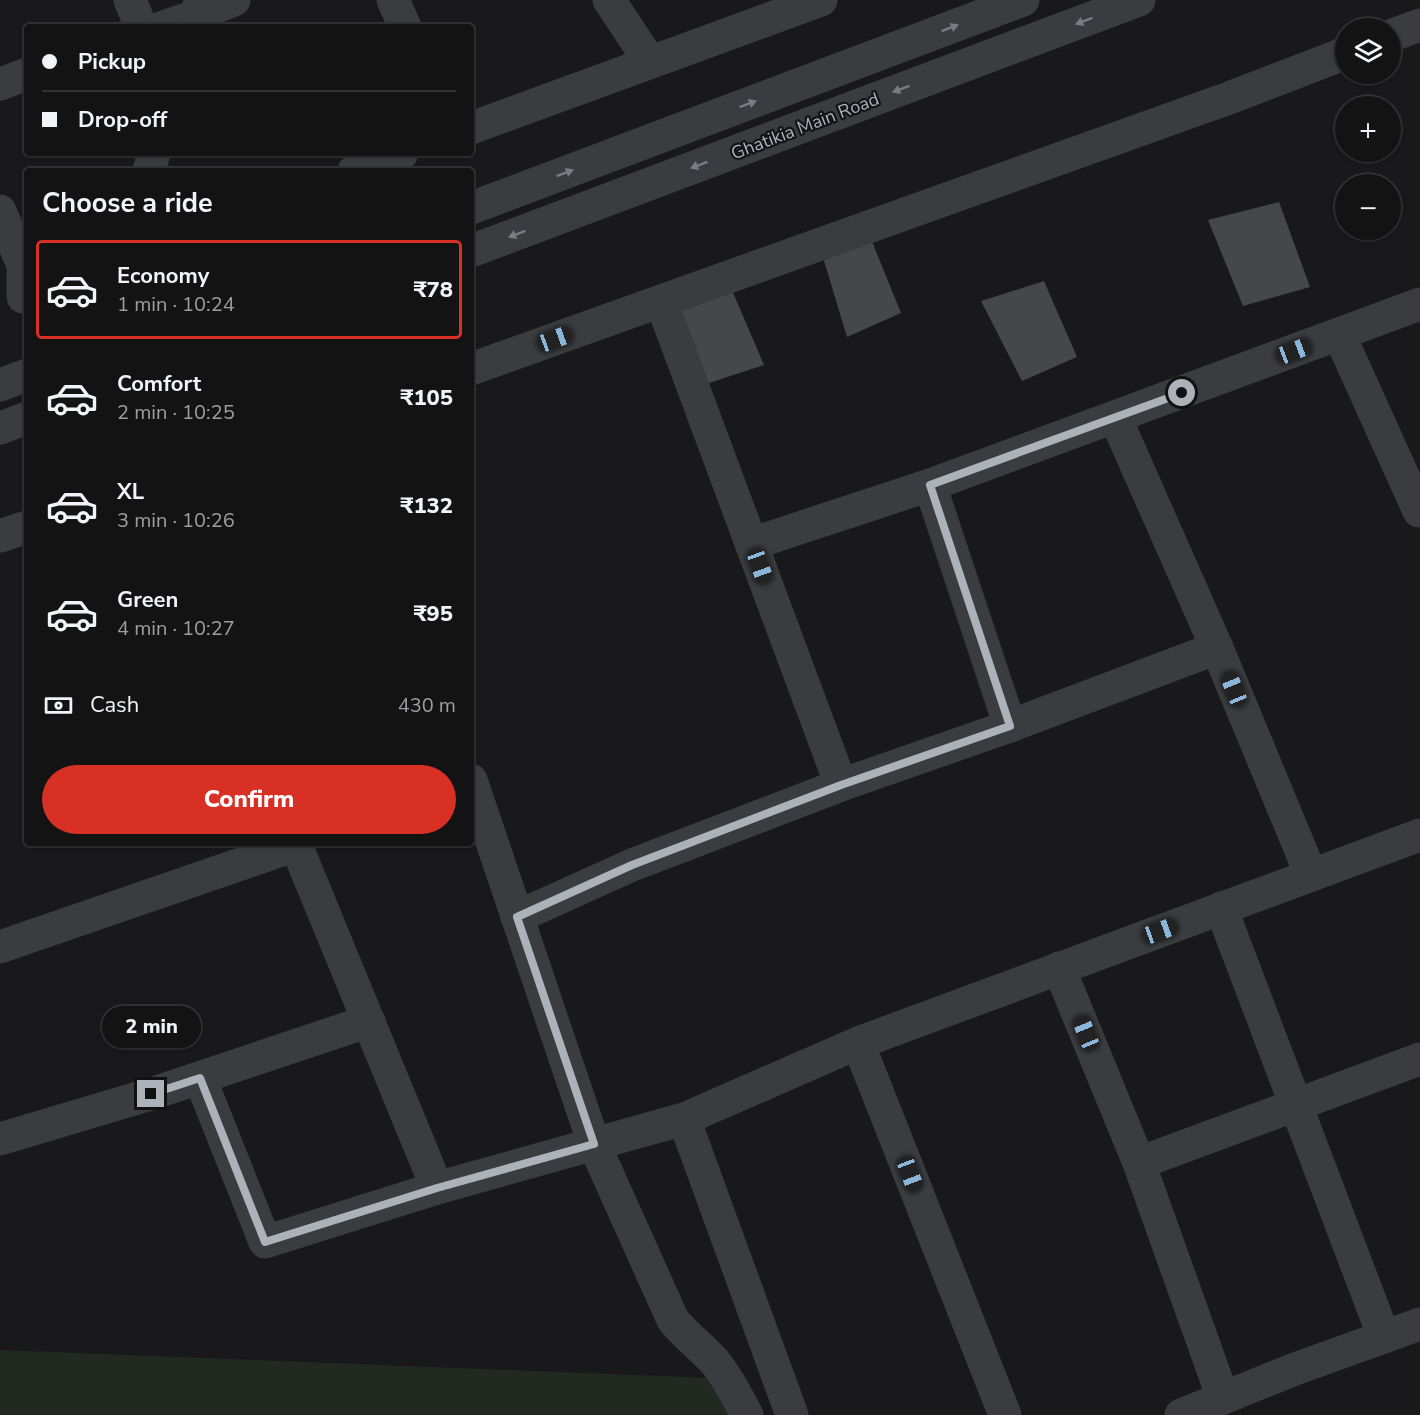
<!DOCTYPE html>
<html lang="en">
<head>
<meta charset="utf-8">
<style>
	body { margin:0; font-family:"Nunito Sans",sans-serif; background:#1c1c1d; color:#f1f3f6; height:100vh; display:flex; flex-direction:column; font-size:22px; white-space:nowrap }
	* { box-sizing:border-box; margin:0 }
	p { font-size:20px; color:#9d9ea0 }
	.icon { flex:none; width:33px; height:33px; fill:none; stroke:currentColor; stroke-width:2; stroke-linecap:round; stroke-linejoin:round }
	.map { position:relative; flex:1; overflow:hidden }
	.drawer { position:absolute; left:24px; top:168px; width:450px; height:678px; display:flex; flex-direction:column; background:#131314; border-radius:6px; box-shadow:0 2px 4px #0004,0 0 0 2px #323234 }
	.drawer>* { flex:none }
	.hud { position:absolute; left:24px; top:24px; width:450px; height:132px; border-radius:6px; box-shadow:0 2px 4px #0004,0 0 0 2px #323234; display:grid; align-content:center; height:132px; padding:0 18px; background:#131314 }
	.tools { position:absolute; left:1335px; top:18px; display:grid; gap:12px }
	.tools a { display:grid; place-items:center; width:66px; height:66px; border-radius:50%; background:#131314; box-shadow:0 2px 4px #0004,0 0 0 2px #323234; font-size:30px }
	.end { position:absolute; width:27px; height:27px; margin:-14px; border:8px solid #abb2ba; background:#111; box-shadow:0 0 0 3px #111 }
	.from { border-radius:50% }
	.bubble { position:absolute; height:42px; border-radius:21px; background:#131314; box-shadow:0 2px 4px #0004,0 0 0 2px #323234; font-size:20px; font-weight:800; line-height:42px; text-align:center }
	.car { position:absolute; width:18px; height:36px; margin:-18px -9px; border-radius:8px; box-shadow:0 0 4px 2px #0007; background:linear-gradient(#222 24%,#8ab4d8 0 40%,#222 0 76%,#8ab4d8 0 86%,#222 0) }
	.hud b { display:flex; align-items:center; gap:21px; height:57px; font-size:22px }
	.hud b+b { border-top:2px solid #323234 }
	.hud i { width:15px; height:15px; background:#f1f3f6 }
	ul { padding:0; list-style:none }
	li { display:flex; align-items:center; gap:18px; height:99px; margin:0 12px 9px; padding:0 6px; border:3px solid transparent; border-radius:6px }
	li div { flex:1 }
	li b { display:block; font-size:22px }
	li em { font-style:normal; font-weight:800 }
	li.on { border-color:#d93025 }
	li>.icon { width:54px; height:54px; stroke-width:1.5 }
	h2 { padding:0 18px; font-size:27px; line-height:72px }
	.pay { display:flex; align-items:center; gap:15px; height:66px; padding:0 18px; font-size:22px }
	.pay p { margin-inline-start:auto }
	.action { display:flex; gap:12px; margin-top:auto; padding:12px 18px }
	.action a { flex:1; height:69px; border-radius:36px; background:#d93025; color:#fff; font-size:24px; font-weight:800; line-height:69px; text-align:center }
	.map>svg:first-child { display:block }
	.green { fill:#212921 }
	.building { fill:#45474b }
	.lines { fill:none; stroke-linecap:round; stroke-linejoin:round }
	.minor { stroke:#3a3c40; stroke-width:33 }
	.oneway { fill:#787d83 }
	.route { stroke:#abb2ba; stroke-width:8 }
	.labels { text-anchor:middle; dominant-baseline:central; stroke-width:4.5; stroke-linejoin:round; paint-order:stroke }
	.street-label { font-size:18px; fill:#abb2ba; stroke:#141416 }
</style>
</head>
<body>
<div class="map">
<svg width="1420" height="1415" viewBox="0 0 1420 1415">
	<rect width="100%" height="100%" fill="#19191b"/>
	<!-- green -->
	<polygon class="green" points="0,1350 711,1378 743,1415 0,1415"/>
	<!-- building -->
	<g class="building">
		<polygon points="1279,202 1310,287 1243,306 1208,220"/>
		<polygon points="871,239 901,313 847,337 822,254"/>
		<polygon points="1044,281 1077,357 1022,381 981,301"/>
		<polygon points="731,288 764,365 703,385 673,309"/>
	</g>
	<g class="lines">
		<!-- minor -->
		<g class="minor">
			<polyline points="130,0 141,27"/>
			<polyline points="393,0 405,27"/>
			<polyline points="609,0 650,62"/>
			<polyline points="163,27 195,16 201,0"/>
			<polyline points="192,27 195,16 234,0"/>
			<polyline points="1390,36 1420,25"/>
			<polyline points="0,84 27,74"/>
			<polyline points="471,128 821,0"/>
			<polyline points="149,171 154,153"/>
			<polyline points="354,171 402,153"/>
			<polyline points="471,208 1023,0"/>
			<polyline points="0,211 23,265 23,297"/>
			<polyline points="471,251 1139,0"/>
			<polyline points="661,301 841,785"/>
			<polyline points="1339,334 1419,511"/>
			<polyline points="471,369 1229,98 1346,53"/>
			<polyline points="0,385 27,375"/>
			<polyline points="0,428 27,418"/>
			<polyline points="930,485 1010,726"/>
			<polyline points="0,536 27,527"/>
			<polyline points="751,544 930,485 1420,304"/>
			<polyline points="1217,648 1311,875"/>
			<path d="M471 780 594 1144 673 1320C685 1335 701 1347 714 1361 728 1377 737 1397 747 1415"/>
			<polyline points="296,845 437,1188 684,1119 858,1043 1420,835"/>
			<polyline points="1221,908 1384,1337"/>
			<polyline points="517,917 632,865 841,785 1010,726 1217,648 1115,417"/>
			<polyline points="0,947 296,845 295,843"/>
			<polyline points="1059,968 1139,1163 1223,1398"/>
			<polyline points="858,1043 1005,1415"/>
			<polyline points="200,1078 265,1242 437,1188"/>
			<polyline points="684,1119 792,1415"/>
			<polyline points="0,1139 151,1094 369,1021"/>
			<polyline points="1139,1163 1420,1059"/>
			<polyline points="1181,1415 1295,1369 1420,1324"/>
		</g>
	</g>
	<!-- one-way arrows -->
	<defs><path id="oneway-solid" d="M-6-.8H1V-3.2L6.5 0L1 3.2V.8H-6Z" transform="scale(1.5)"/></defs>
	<g class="oneway">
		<use href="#oneway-solid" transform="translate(1084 21) rotate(159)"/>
		<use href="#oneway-solid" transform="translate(950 28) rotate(-21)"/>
		<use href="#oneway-solid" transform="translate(901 89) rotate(159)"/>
		<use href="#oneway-solid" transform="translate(748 104) rotate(-21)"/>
		<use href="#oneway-solid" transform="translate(699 165) rotate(159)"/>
		<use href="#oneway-solid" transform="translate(565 173) rotate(-21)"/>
		<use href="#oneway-solid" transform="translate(517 234) rotate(159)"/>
	</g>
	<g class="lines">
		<!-- route -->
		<polyline class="route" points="151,1094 200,1078 265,1242 437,1188 594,1144 517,917 632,865 841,785 1010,726 930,485 1182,393"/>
	</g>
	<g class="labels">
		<!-- street labels -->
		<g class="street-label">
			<text transform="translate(805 126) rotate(-21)">Ghatikia Main Road</text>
		</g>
	</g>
</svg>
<div class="tools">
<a><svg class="icon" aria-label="layers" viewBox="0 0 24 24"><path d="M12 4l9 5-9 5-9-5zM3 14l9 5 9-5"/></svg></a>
<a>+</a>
<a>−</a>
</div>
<i class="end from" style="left:1182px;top:393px"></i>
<i class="end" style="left:151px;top:1094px"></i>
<div class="bubble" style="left:102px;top:1006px;width:99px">2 min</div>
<i class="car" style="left:555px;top:339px;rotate:70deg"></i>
<i class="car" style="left:1294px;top:351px;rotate:69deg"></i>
<i class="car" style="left:760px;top:566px;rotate:160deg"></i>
<i class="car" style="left:1234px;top:689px;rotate:338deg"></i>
<i class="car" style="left:1160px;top:931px;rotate:70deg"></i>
<i class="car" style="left:1086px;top:1033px;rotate:338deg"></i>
<i class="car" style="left:910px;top:1174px;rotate:159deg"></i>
<div class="hud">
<b><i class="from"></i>Pickup</b>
<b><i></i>Drop-off</b>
</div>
<section class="drawer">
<h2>Choose a ride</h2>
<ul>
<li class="on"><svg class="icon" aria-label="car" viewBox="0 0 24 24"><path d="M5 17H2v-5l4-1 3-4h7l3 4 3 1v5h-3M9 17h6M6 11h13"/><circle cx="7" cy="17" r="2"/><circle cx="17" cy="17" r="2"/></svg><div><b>Economy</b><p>1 min · 10:24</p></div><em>₹78</em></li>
<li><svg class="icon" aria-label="car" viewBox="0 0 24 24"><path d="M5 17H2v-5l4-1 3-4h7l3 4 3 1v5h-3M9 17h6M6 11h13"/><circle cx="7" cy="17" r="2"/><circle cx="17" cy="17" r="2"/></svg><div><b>Comfort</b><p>2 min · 10:25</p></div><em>₹105</em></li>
<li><svg class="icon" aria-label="car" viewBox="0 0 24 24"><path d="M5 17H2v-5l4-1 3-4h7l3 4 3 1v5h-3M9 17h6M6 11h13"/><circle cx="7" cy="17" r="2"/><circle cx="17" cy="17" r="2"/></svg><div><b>XL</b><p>3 min · 10:26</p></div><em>₹132</em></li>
<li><svg class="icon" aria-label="car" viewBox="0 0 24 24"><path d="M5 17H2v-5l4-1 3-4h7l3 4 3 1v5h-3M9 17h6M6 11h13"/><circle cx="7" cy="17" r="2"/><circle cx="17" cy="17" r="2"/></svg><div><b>Green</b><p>4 min · 10:27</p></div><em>₹95</em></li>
</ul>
<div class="pay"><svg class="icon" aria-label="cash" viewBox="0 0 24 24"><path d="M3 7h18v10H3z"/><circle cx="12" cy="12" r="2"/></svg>Cash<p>430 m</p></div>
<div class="action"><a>Confirm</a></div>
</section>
</div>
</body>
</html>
